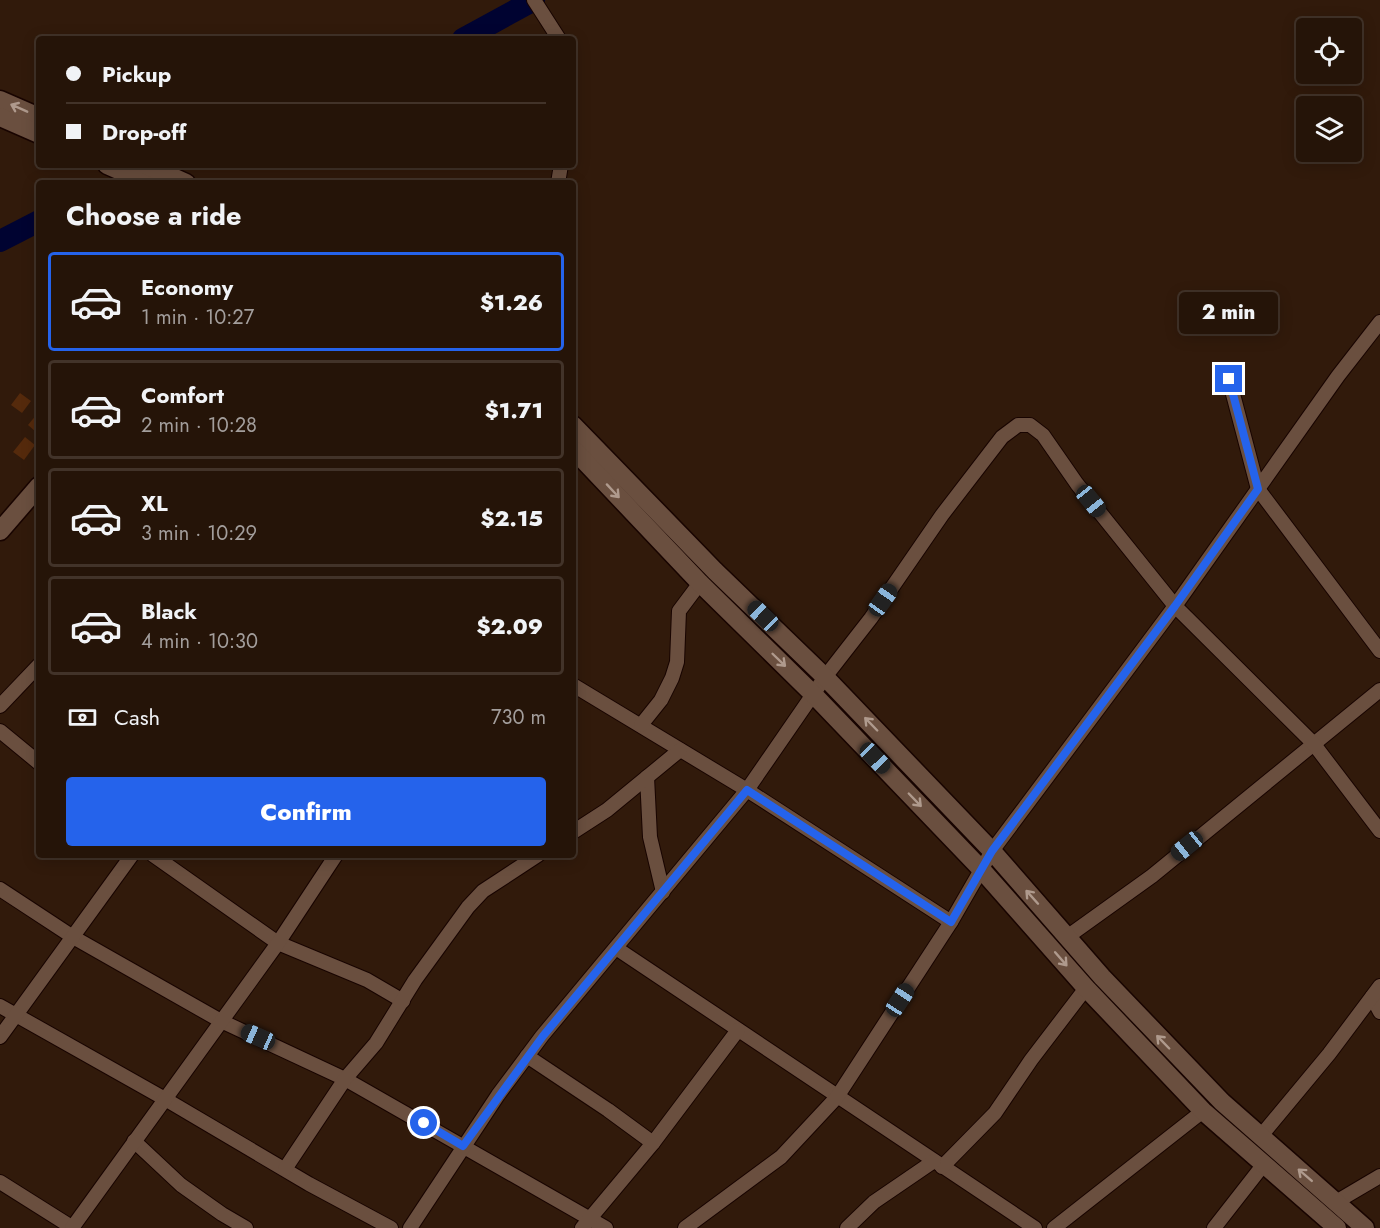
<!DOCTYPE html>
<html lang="en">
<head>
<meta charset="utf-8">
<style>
	body { margin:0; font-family:Jost,sans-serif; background:#312116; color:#f1f3f6; height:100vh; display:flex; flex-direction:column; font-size:22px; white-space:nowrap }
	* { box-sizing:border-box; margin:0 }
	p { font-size:20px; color:#a39e9c }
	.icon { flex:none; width:33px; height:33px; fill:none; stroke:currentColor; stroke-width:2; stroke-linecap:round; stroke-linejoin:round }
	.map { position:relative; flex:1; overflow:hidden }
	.drawer { position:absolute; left:36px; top:180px; width:540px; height:678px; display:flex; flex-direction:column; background:#251408; border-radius:6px; box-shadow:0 3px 15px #0003,0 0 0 2px #423329 }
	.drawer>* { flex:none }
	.guide { position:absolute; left:36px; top:36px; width:540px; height:132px; border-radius:6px; box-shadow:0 3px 15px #0003,0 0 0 2px #423329; display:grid; align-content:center; height:132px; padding:0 30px; background:#251408 }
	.fabs { position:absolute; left:1296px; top:18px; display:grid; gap:12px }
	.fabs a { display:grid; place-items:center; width:66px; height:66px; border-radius:6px; background:#251408; box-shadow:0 3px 15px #0003,0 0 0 2px #423329; font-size:30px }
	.end { position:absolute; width:27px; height:27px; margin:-14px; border:8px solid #2563eb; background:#fff; box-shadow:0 0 0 3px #fff }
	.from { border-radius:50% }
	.bubble { position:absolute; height:42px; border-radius:6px; background:#251408; box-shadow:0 3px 15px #0003,0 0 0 2px #423329; font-size:20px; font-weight:800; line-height:42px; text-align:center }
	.car { position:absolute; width:18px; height:36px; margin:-18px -9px; border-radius:8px; box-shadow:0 0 4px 2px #0007; background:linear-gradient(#222 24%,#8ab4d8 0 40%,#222 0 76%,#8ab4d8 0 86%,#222 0) }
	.guide b { display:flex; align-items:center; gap:21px; height:57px; font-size:22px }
	.guide b+b { border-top:2px solid #423329 }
	.guide i { width:15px; height:15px; background:#f1f3f6 }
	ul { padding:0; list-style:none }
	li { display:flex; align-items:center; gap:18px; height:99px; margin:0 12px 9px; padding:0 18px; border:3px solid #423329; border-radius:6px }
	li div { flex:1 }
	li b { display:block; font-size:22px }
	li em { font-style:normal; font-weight:800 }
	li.current { border-color:#2563eb }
	li>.icon { width:54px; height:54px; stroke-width:1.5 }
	h2 { padding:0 30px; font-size:27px; line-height:72px }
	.pay { display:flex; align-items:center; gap:15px; height:66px; padding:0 30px; font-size:22px }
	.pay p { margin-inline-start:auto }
	.primary-button { display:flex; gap:12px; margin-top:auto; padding:12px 30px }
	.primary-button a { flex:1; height:69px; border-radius:6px; background:#2563eb; color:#fff; font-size:24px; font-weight:800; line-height:69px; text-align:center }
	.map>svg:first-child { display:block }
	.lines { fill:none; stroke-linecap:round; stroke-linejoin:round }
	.river { stroke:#000331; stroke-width:22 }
	.building { fill:#552a0c }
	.street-casing { stroke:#180400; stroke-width:16 }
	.secondary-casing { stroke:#180400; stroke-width:21 }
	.street { stroke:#6a4f3f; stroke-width:14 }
	.secondary { stroke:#6a4f3f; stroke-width:18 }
	.oneway { stroke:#af9a8d }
	.route { stroke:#2563eb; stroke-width:8 }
</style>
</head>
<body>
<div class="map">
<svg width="1380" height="1228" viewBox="0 0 1380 1228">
	<rect width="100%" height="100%" fill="#311a0b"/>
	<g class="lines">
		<!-- river -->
		<g class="river">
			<polyline points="463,39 534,0"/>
			<polyline points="0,241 39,221"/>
		</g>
	</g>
	<!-- building -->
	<g class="building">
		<polygon points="20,393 31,401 22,413 11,405"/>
		<polygon points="37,414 39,428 36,432 28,425"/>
		<polygon points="25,437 35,445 24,460 13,452"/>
	</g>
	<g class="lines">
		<!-- street casing -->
		<g class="street-casing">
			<g id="street">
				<polyline points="534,0 559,39"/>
				<polyline points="558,183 561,165"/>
				<polyline points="1229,379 1258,489 1380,651"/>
				<polyline points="573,685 747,790 951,922"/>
				<polyline points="0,706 39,665"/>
				<polyline points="641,725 661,700 672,678 677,662 679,611 700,583"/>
				<polyline points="0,731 39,763"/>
				<polyline points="647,777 650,837 663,892"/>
				<polyline points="573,832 607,810 680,750"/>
				<polyline points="153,855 278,943 367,980 403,1001"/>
				<polyline points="0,889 73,937 221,1021 345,1079 606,1228"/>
				<polyline points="1067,937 1152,876 1380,690"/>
				<polyline points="616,948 1035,1228"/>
				<polyline points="1372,997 1380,1012"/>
				<polyline points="0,1006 165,1099 309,1184 391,1228"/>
				<polyline points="0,1037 132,855"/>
				<polyline points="527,1056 608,1110 653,1143"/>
				<polyline points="1260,1137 1329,1054 1380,986"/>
				<polyline points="134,1141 181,1185 222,1214 246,1228"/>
				<polyline points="942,1167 995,1113 1031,1060 1086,988"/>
				<polyline points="285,1169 345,1079 376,1043 415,980 468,907 483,891 538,855"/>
				<polyline points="0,1182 73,1228"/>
				<polyline points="1336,1202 1380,1176"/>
				<polyline points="72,1228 278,943 336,855"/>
				<polyline points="410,1228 498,1095 542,1036 747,790 825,677 871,618 942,515 1002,437 1018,425 1030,425 1043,435 1077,484 1175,606 1313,743 1380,831"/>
				<polyline points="582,1228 653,1143 738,1030"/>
				<polyline points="685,1228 781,1157 837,1097 951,922 992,851 1175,606 1338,376 1380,322"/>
				<polyline points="847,1228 874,1202 934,1161"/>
				<polyline points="1054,1228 1203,1111"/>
				<polyline points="1214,1228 1264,1164"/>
			</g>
		</g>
		<!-- secondary casing -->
		<g class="secondary-casing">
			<g id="secondary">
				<polyline points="0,100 39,117"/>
				<polyline points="0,117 39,134"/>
				<polyline points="107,165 148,183"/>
				<polyline points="146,165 186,183"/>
				<polyline points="573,425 715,571 825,677 992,851 1102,977 1222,1102 1365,1228"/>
				<polyline points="573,449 700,583 814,695 981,869 1086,988 1203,1111 1337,1228"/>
				<polyline points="0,531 39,486"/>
			</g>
		</g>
		<!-- street -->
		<use href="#street" class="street"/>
		<!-- secondary -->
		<use href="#secondary" class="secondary"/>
	</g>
	<!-- one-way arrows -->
	<defs><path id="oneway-shaft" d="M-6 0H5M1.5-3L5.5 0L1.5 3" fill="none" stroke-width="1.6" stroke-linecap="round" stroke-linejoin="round" transform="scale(1.5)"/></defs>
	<g class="oneway">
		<use href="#oneway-shaft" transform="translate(19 108) rotate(-156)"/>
		<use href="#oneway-shaft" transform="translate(613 491) rotate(47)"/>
		<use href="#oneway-shaft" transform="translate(779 660) rotate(44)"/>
		<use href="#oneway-shaft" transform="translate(871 724) rotate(-134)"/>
		<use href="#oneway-shaft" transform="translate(915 800) rotate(46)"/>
		<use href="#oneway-shaft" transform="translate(1032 897) rotate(-132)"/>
		<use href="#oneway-shaft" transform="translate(1061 959) rotate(49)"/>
		<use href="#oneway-shaft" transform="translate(1163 1042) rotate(-134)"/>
		<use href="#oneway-shaft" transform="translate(1305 1175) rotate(-139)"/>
	</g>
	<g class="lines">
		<!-- route -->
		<polyline class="route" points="424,1123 463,1146 543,1036 747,790 951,922 992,851 1175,606 1258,489 1229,379"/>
	</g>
</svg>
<div class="fabs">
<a><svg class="icon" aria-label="locate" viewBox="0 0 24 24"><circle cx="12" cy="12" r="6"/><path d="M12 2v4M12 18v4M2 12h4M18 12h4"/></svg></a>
<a><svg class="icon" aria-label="layers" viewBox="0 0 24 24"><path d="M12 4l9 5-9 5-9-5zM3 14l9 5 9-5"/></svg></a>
</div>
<i class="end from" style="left:424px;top:1123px"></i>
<i class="end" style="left:1229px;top:379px"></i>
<div class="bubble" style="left:1179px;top:292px;width:99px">2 min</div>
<i class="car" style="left:1091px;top:501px;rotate:141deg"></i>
<i class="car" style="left:883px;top:600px;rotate:35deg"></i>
<i class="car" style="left:763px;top:616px;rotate:314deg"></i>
<i class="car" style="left:875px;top:758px;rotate:136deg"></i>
<i class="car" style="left:1187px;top:846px;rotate:231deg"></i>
<i class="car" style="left:900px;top:1000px;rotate:33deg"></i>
<i class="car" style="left:258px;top:1037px;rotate:294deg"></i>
<div class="guide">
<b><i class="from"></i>Pickup</b>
<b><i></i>Drop-off</b>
</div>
<section class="drawer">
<h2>Choose a ride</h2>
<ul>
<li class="current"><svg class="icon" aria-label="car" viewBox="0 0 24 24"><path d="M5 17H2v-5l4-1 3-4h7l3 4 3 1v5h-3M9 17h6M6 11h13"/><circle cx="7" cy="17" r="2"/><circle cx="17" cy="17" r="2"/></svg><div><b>Economy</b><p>1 min · 10:27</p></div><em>$1.26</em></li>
<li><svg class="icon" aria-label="car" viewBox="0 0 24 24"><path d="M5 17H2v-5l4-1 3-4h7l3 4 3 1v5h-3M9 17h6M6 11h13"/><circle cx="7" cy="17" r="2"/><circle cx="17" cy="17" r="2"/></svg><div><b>Comfort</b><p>2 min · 10:28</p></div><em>$1.71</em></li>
<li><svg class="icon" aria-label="car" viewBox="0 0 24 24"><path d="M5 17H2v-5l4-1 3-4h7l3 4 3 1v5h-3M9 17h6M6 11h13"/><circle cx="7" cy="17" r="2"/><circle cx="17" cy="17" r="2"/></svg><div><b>XL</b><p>3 min · 10:29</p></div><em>$2.15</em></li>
<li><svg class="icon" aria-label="car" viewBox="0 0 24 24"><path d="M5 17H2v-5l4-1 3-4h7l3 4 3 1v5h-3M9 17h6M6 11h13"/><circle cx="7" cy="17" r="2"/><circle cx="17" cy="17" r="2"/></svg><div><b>Black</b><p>4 min · 10:30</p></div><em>$2.09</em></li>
</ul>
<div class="pay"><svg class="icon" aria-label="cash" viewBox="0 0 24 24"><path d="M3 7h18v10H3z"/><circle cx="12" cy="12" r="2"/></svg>Cash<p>730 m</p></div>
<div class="primary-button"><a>Confirm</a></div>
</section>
</div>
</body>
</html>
